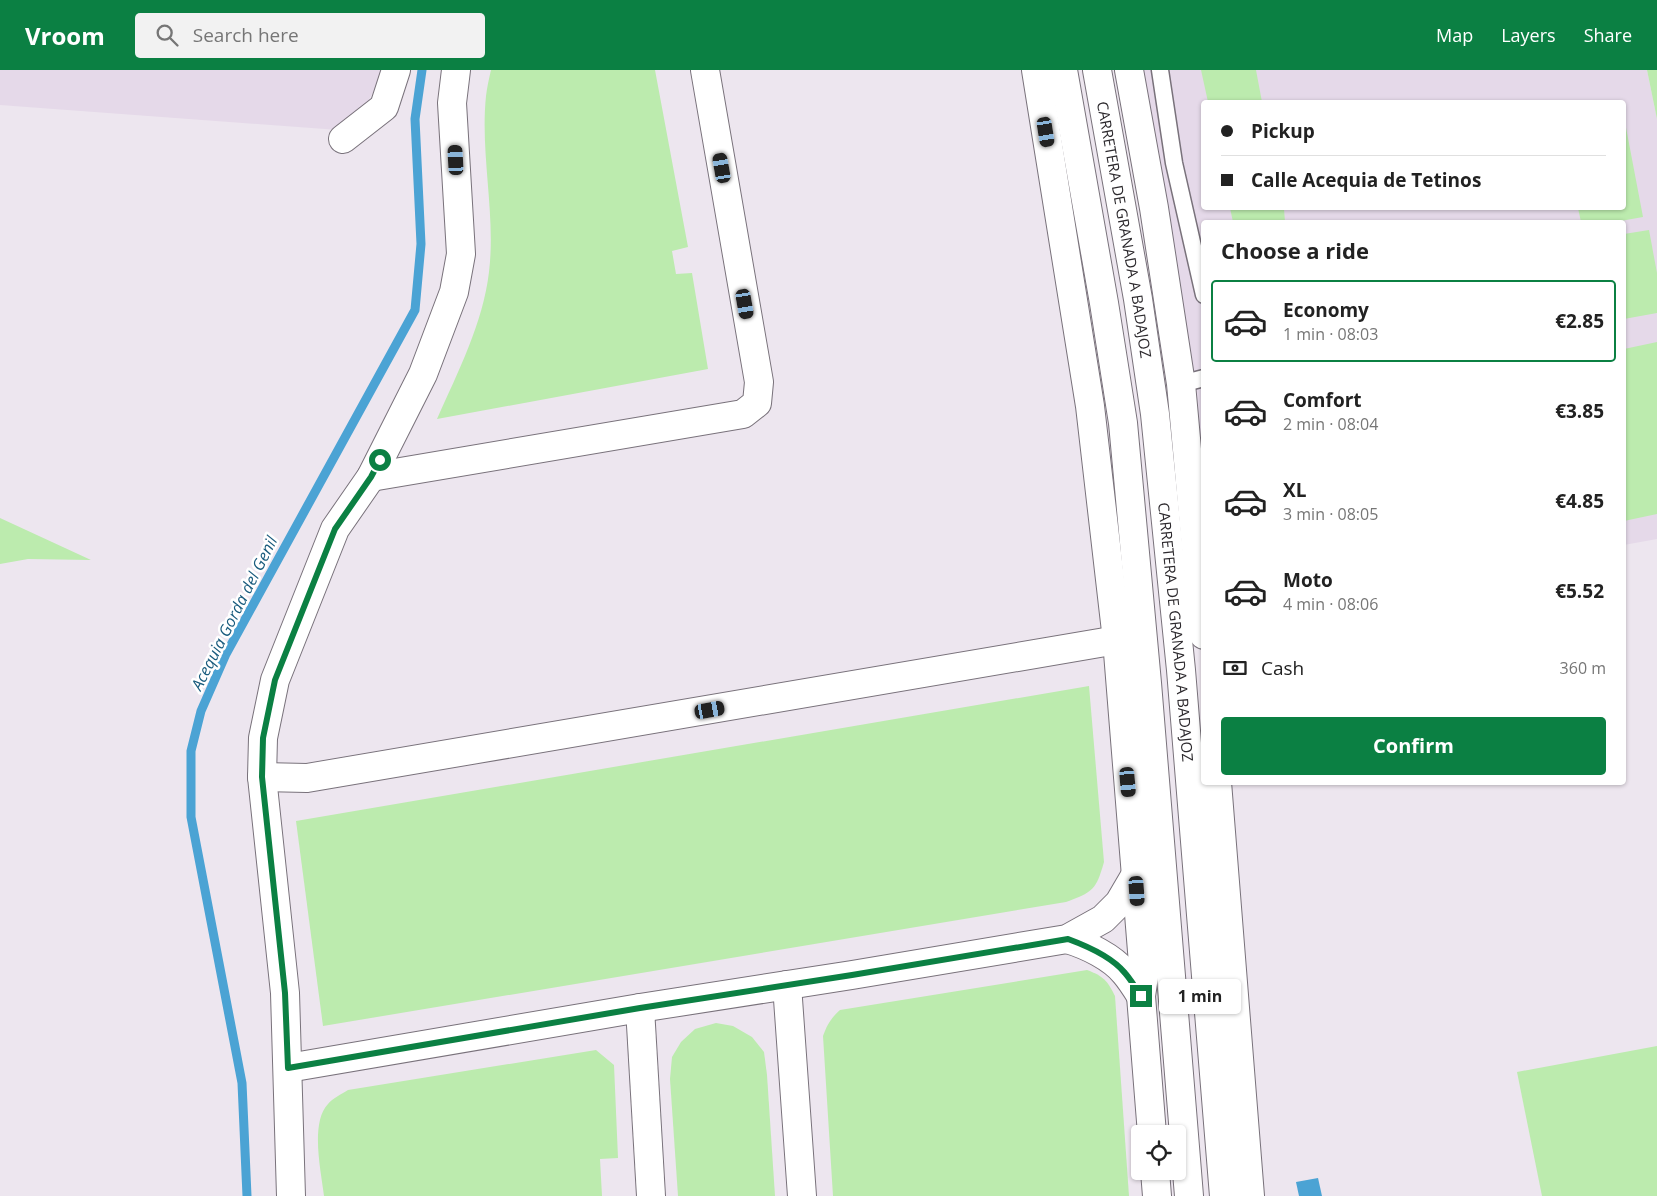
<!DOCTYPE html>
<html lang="en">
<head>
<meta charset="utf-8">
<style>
	body { margin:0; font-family:"Open Sans",sans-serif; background:#f2f2f2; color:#222; height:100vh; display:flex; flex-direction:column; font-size:19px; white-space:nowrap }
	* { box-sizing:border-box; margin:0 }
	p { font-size:16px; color:#767676 }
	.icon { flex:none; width:28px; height:28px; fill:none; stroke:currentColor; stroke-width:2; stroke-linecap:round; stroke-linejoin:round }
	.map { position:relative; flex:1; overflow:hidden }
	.panel { position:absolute; left:1201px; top:150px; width:425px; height:565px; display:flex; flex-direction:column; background:#fff; border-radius:5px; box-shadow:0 1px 4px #0004 }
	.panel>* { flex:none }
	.banner { position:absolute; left:1201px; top:30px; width:425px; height:110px; border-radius:5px; box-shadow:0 1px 4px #0004; display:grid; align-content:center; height:110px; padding:0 20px; background:#fff }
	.tools { position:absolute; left:1131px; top:1055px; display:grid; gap:10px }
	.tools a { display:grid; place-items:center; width:55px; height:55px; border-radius:5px; background:#fff; box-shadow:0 1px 4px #0004; font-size:25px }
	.end { position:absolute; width:22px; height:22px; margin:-11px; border:6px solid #0b8043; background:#fff; box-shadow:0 0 0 2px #fff }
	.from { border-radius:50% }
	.bubble { position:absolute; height:35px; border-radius:5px; background:#fff; box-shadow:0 1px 4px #0004; font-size:16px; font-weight:700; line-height:35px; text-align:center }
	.car { position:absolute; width:15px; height:30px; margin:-15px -8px; border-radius:6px; box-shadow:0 0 4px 1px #0007; background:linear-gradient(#222 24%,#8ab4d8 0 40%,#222 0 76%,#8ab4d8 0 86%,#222 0) }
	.banner b { display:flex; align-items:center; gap:18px; height:48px; font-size:19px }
	.banner b+b { border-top:1px solid #e0e0e0 }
	.banner i { width:12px; height:12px; background:#222 }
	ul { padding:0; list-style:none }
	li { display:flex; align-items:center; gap:15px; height:82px; margin:0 10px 8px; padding:0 10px; border:2px solid transparent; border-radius:5px }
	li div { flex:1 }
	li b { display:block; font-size:19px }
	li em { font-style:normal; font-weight:700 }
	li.selected { border-color:#0b8043 }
	li>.icon { width:45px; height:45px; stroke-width:1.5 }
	h2 { padding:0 20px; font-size:22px; line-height:60px }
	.pay { display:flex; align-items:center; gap:12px; height:55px; padding:0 20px; font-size:19px }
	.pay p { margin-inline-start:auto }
	.button { display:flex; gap:10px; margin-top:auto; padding:10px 20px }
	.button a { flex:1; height:58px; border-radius:5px; background:#0b8043; color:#fff; font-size:20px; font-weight:700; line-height:58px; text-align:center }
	header { display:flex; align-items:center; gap:30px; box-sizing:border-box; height:70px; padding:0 25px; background:#0b8043; color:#fff }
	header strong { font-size:24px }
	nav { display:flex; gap:28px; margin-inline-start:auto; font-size:18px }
	.search { width:350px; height:45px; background:#f2f2f2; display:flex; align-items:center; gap:12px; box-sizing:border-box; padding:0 18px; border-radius:5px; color:#767676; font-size:19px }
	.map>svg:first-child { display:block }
	.built { fill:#e5d9e9; fill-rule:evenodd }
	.green { fill:#bcebae }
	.water { fill:#4ba3d4 }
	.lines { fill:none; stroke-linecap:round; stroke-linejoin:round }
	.stream { stroke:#4ba3d4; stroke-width:9 }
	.lane-casing { stroke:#79727b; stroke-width:19 }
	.street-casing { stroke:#79727b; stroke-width:30 }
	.highway-casing { stroke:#79727b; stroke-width:30 }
	.lane { stroke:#fff; stroke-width:16 }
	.street { stroke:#fff; stroke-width:28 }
	.highway { stroke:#fff; stroke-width:28 }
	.route { stroke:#0b8043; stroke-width:6 }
	.labels { text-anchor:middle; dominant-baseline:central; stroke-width:5; stroke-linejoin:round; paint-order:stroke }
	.street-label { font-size:15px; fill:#2c292d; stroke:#fff }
	.water-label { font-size:16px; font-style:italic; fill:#195b7d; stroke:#fff }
</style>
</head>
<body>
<header>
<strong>Vroom</strong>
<div class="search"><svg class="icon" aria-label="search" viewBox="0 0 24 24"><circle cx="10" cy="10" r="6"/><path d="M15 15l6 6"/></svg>Search here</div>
<nav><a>Map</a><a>Layers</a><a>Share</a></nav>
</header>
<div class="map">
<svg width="1657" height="1126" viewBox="0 0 1657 1126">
	<rect width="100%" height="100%" fill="#ede6ef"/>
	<!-- built -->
	<g class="built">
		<polygon points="0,0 385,0 352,61 0,35"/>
		<path d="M1141 0H1647L1657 49V469L1624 475V152H1204V390ZM1204 32H1624V138H1204Z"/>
	</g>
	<!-- green -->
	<g class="green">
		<path d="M491 0H655L688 177 672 181 676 204 692 203 708 299 437 349C458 302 483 253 489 202 496 143 480 85 486 26 487 17 489 9 491 0Z"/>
		<polygon points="1201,0 1256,0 1262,32 1208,32"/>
		<polygon points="1647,0 1657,0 1657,49"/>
		<polygon points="1624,47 1643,147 1615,152 1581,152 1578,138 1624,138"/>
		<polygon points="1230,138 1283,138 1284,139 1285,152 1233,152"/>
		<polygon points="1649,160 1657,203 1657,243 1624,249 1624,164"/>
		<polygon points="1657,272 1657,444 1624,451 1624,279"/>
		<polygon points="0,448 91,490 28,489 0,494"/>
		<path d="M1089 616 1104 792C1096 820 1093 822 1066 832L323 956 296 751Z"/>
		<path d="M1087 900C1103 906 1107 910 1115 926L1129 1126H833L823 966C827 955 831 948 840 940Z"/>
		<polygon points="716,953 733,956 752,967 764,982 767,1005 775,1126 678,1126 670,1009 672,987 681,972 695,959"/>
		<polygon points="1657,976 1657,1126 1542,1126 1517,1002"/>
		<path d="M596 980 614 995 618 1088 600 1089 602 1126H324C321 1101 310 1053 328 1034 333 1028 342 1024 348 1020Z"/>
	</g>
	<!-- water -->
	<polygon class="water" points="1318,1108 1322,1126 1299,1126 1296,1112"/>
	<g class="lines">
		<!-- stream -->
		<polyline class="stream" points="247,1126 242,1013 191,747 191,681 201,641 226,584 415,240 421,174 415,49 422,0"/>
		<!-- lane casing -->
		<g class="lane-casing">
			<g id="lane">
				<polyline points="1160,0 1174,93 1204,225"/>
				<polyline points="1181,314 1204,308"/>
			</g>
		</g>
		<!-- street casing -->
		<g class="street-casing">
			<g id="street">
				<polyline points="1036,0 1090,336 1117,570 1144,906 1141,926 1152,1064"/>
				<polyline points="1129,0 1154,138 1181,314 1204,565"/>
				<polyline points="343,69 384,37 396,0"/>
				<polyline points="371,407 743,344 757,333 759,312 705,0"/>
				<polyline points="262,707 307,708 1117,570"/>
				<polyline points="1217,712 1250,1126"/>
				<path d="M1067 869C1087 875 1112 887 1125 903 1131 910 1136 918 1141 926"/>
				<polyline points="787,915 802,1126"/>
				<polyline points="640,938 651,1126"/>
				<polyline points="288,998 640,938 852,905 1067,869 1103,849 1119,833 1136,804"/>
				<polyline points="1155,1101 1157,1126"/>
				<polyline points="291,1126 285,923 262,707 263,668 275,610 335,459 371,407 423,304 454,222 461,184 452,33 456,0"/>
			</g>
		</g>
		<!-- highway casing -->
		<g class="highway-casing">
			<g id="highway">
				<polyline points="1063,0 1104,233 1123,353 1147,613 1189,1126"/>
				<path id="s1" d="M1097 0 1138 229 1155 344 1181 600 1224 1126"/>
			</g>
		</g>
		<!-- lane -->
		<use href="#lane" class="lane"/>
		<!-- street -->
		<use href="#street" class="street"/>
		<!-- highway -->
		<use href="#highway" class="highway"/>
	</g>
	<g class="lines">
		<!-- route -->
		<path class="route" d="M380 390 371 407 335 459 275 610 263 668 262 707 285 923 288 998 640 938 852 905 1068 869C1087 876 1112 887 1125 903 1131 910 1136 918 1141 926"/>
	</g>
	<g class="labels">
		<!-- street labels -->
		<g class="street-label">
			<text stroke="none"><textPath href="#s1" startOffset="162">CARRETERA DE GRANADA A BADAJOZ</textPath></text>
			<text stroke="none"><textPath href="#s1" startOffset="568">CARRETERA DE GRANADA A BADAJOZ</textPath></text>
		</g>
		<!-- water labels -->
		<g class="water-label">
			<text transform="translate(234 543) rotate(-63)">Acequia Gorda del Genil</text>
		</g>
	</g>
</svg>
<div class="tools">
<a><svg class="icon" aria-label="locate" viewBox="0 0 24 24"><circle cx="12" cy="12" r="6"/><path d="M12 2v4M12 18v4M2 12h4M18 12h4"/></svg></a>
</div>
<i class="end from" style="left:380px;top:390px"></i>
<i class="end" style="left:1141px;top:926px"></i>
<div class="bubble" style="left:1159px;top:909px;width:82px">1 min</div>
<i class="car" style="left:1046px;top:62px;rotate:171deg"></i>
<i class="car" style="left:456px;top:90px;rotate:357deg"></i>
<i class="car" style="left:722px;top:98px;rotate:350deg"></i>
<i class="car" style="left:745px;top:234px;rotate:170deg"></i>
<i class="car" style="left:710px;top:640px;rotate:80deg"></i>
<i class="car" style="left:1128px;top:712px;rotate:175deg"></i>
<i class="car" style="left:1137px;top:821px;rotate:176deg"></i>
<div class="banner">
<b><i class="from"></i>Pickup</b>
<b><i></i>Calle Acequia de Tetinos</b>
</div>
<section class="panel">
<h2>Choose a ride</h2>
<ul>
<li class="selected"><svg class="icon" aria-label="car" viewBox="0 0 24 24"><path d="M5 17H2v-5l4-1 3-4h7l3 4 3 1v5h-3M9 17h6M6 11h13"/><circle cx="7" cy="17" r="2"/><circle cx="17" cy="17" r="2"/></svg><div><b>Economy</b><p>1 min · 08:03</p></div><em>€2.85</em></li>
<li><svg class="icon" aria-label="car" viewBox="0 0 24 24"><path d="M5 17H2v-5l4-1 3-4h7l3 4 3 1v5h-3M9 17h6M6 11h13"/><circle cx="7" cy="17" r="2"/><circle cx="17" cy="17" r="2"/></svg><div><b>Comfort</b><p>2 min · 08:04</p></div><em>€3.85</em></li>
<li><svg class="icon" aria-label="car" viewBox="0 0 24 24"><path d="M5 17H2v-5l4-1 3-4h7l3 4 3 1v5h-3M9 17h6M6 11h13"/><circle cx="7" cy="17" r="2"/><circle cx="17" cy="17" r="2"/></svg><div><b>XL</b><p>3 min · 08:05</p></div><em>€4.85</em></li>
<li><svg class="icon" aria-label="car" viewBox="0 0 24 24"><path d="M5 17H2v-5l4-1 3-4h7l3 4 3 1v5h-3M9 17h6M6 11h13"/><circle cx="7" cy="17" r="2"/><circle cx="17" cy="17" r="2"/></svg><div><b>Moto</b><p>4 min · 08:06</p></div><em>€5.52</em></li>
</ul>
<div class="pay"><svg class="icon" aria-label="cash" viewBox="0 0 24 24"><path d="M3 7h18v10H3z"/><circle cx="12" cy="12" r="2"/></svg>Cash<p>360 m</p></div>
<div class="button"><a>Confirm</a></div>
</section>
</div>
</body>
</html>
